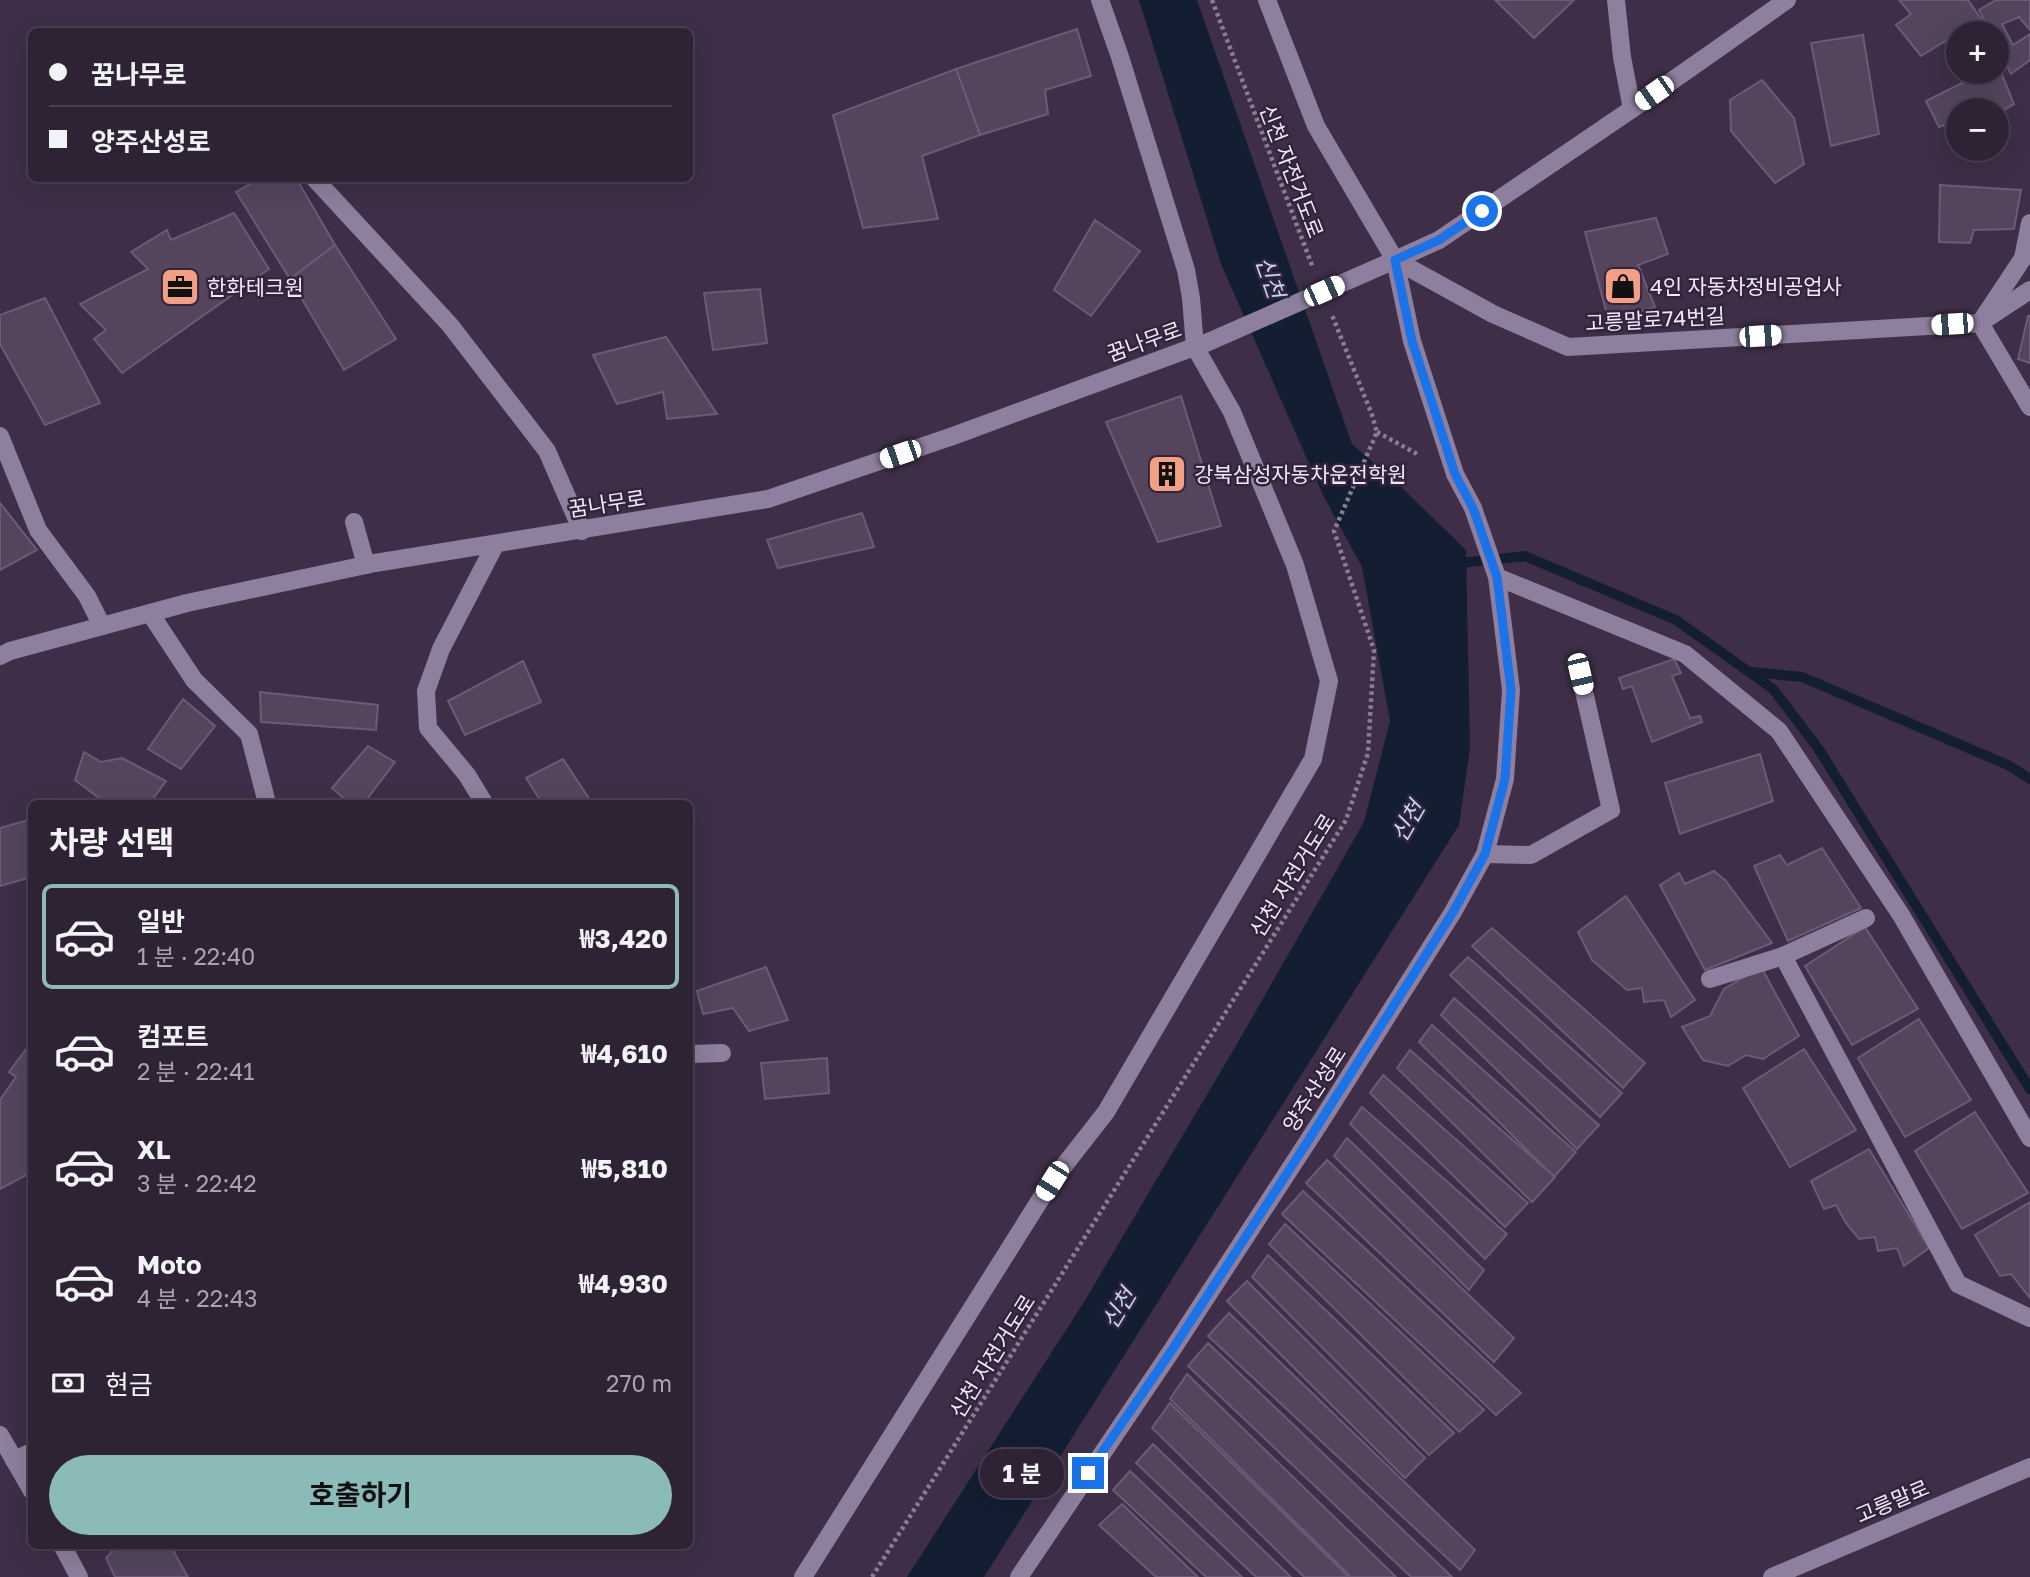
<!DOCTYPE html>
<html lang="ko">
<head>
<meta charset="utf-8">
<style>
	body { margin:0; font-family:"Golos Text","Noto Sans KR",sans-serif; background:#362a3d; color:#f1f3f6; height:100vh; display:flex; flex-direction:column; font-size:26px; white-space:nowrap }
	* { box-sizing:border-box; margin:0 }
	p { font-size:23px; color:#a7a4ad }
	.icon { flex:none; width:38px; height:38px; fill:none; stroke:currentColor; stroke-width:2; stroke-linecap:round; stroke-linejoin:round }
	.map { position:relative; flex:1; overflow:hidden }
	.drawer { position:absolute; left:28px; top:800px; width:665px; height:749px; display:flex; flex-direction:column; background:#2e2235; border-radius:10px; box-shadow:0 7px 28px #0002,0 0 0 2px #493f50 }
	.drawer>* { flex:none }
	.guide { position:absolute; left:28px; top:28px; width:665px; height:154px; border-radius:10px; box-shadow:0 7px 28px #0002,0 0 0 2px #493f50; display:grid; align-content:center; height:154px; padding:0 21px; background:#2e2235 }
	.buttons { position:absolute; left:1946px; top:21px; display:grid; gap:14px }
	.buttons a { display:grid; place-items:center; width:63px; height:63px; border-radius:50%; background:#2e2235; box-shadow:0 7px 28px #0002,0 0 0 2px #493f50; font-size:35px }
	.end { position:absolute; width:32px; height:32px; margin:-16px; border:9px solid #1a73e8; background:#fff; box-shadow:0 0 0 4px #fff }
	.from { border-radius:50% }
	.bubble { position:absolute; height:49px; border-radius:24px; background:#2e2235; box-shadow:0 7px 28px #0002,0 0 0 2px #493f50; font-size:23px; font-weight:700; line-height:49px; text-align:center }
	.car { position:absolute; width:21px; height:42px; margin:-21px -10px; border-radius:9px; box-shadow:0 0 5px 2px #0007; background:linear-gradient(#fff 24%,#345 0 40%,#fff 0 76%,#345 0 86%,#fff 0) }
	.guide b { display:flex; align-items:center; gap:24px; height:66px; font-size:26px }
	.guide b+b { border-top:2px solid #493f50 }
	.guide i { width:18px; height:18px; background:#f1f3f6 }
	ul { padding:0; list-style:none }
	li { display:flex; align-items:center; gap:21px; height:105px; margin:0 14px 10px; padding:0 7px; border:4px solid transparent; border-radius:10px }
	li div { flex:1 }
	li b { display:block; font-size:26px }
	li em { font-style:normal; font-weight:700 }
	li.current { border-color:#8bbbb9 }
	li>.icon { width:63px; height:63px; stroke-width:1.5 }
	h2 { padding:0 21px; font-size:32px; line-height:84px }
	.pay { display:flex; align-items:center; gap:18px; height:77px; padding:0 21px; font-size:26px }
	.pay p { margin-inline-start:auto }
	.button { display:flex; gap:14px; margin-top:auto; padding:14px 21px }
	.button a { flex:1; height:80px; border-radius:42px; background:#8bbbb9; color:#111; font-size:28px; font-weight:700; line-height:80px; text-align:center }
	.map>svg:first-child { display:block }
	.water { fill:#131e33 }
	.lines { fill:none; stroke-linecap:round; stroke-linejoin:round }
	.stream { stroke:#131e33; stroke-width:10 }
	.building { fill:#54455d; stroke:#6c5a76; stroke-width:2 }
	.path { stroke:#8b7d93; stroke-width:4.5; stroke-dasharray:3.5 3.5; stroke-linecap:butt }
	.minor { stroke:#8d7f9d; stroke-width:18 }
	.minor-bridge { stroke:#8d7f9d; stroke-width:18 }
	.route { stroke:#1a73e8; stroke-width:9 }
	.labels { text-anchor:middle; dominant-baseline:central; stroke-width:5; stroke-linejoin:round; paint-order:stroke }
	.street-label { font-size:21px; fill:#f3e8f8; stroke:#33243c }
	.poi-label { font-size:21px; fill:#f3e8f8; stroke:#33243c; text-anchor:start }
	.water-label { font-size:23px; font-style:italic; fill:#c0d5fc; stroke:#33243c }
</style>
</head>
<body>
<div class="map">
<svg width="2030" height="1577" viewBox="0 0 2030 1577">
	<rect width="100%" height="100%" fill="#3e2e47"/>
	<!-- water -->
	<polygon class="water" points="1139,0 1197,0 1352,444 1401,487 1466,550 1470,748 1459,825 984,1577 907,1577 1084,1302 1234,1049 1364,822 1390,721 1362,567 1323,495 1221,264"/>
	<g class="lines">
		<!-- stream -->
		<g class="stream">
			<polyline points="1451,564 1525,556 1676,620 1773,689 1818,748 2030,1089"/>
			<polyline points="1751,672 1802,677 2008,765 2030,779"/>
		</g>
	</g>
	<!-- building -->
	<g class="building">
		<polygon points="1495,0 1574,0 1534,38"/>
		<polygon points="1899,0 1968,0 1981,19 1921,56 1896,25 1911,14"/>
		<polygon points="1996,0 2030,0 2030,30 2019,17 2002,24 2013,45 2030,34 2030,60 2011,74 1997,46 1997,33 1991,33 1979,10"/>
		<polygon points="1077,29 1091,76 1045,90 1048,114 980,135 956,69"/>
		<polygon points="1863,35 1879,134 1831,146 1811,43"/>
		<polygon points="1998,65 2014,104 1997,114 1997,110 1958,110 1958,120 1939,127 1926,101 1984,72 1997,72"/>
		<polygon points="956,69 980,135 922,156 938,219 863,228 833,115"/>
		<polygon points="1762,80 1794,118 1804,164 1775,183 1731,131 1730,100"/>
		<polygon points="260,178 296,178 335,245 290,279 236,192"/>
		<polygon points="1940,185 2021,190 2014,229 1974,230 1970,243 1939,242"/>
		<polygon points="234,213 269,269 122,373 94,339 106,330 80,304 148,269 131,252 167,230 171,240"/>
		<polygon points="1656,218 1668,254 1638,265 1655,307 1609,322 1585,232"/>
		<polygon points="1095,220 1140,251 1091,316 1054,290"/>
		<polygon points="335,245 396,339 344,370 290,279"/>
		<polygon points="760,289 767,343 713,350 704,293"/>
		<polygon points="45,298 100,403 45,425 0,344 0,315"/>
		<polygon points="2028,316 2030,316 2030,363 2018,359"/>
		<polygon points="666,337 717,414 667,419 663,392 617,404 593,355"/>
		<polygon points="1181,396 1221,526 1158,542 1106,422"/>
		<polygon points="0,503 37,550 0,570"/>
		<polygon points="862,513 874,547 778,568 767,540"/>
		<polygon points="1674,659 1681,673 1672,676 1690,718 1700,716 1702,722 1652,742 1632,686 1623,689 1619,678"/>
		<polygon points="523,661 541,702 465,735 448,701"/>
		<polygon points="260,692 378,705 376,730 261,722"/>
		<polygon points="183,699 215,726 181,769 148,749"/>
		<polygon points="368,746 395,762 364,803 349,803 332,788"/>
		<polygon points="84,752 101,762 122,758 166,781 150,803 106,803 75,780"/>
		<polygon points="1760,754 1773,801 1680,834 1665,783"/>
		<polygon points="563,759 592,803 542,803 526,778"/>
		<polygon points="32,819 32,877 0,886 0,828"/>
		<polygon points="1822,848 1861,908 1788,941 1754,866 1780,855 1787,865"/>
		<polygon points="1714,871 1725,880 1772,943 1705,970 1660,885 1679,873 1685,884"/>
		<polygon points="1626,896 1695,1000 1671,1017 1664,1000 1644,1002 1642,988 1627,990 1592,960 1578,932"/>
		<polygon points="1865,927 1918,1009 1852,1045 1805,966"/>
		<polygon points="1492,928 1645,1063 1623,1088 1472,946"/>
		<polygon points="1468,957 1622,1093 1600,1117 1450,975"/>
		<polygon points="766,967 788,1020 749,1031 733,1008 703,1014 697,991"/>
		<polygon points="1761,967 1799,1036 1763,1059 1746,1055 1728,1066 1703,1060 1682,1027 1710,1016 1724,989"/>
		<polygon points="1454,998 1599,1125 1577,1149 1441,1015"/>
		<polygon points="1919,1019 1971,1100 1905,1137 1858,1058"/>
		<polygon points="1432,1025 1576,1152 1554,1177 1419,1042"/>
		<polygon points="32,1041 32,1172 0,1189 0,1100 16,1077 9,1072"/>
		<polygon points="1804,1049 1856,1130 1790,1167 1743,1088"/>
		<polygon points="1410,1050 1555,1177 1532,1202 1397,1068"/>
		<polygon points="827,1058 829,1093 765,1099 761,1063"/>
		<polygon points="1383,1075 1528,1203 1505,1227 1370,1093"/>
		<polygon points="1362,1107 1507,1234 1485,1259 1350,1124"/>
		<polygon points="1975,1112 2028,1193 1962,1229 1915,1151"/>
		<polygon points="1347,1138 1484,1270 1469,1290 1334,1156"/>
		<polygon points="1869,1149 1929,1248 1904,1266 1897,1248 1878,1251 1875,1237 1859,1239 1846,1223 1836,1205 1824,1209 1811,1181"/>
		<polygon points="1327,1160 1514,1338 1494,1362 1306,1183"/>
		<polygon points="1303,1191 1521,1393 1496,1415 1282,1214"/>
		<polygon points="2030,1202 2030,1298 2011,1274 2000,1276 1975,1235"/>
		<polygon points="1285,1224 1484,1410 1459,1432 1269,1244"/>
		<polygon points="1268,1255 1454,1433 1429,1455 1252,1277"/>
		<polygon points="1247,1281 1425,1458 1405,1478 1227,1301"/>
		<polygon points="1229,1313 1475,1550 1460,1570 1208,1336"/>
		<polygon points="1208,1343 1452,1577 1411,1577 1188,1366"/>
		<polygon points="1187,1374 1396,1577 1351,1577 1170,1399"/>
		<polygon points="1170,1403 1349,1577 1304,1577 1152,1428"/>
		<polygon points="1153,1444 1291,1577 1256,1577 1136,1463"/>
		<polygon points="1130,1471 1242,1577 1206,1577 1113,1490"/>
		<polygon points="1122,1504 1198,1577 1156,1577 1099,1525"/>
		<polygon points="118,1545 170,1545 188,1577 115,1577 106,1558"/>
	</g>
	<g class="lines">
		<!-- path -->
		<g class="path">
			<polyline points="1212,0 1313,268"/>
			<polyline points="1377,432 1419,455"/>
			<polyline points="872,1577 1346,820 1368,753 1374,650 1334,531 1377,432 1372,415 1332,315"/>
		</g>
		<!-- minor -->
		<g class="minor">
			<polyline points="1616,0 1622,57 1632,109"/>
			<polyline points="314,178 450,325 547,451 582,531"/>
			<polyline points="1395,260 1493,314 1568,347 1980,323 2030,407"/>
			<polyline points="1395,260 1439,240 1632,109 1787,0"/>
			<polyline points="1986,319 2030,290"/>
			<polyline points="1980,323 2023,258 2030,223"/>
			<polyline points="0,436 38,530 87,596 102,626"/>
			<polyline points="354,522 366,565"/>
			<polyline points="1497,577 1685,654 1779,731 1901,915 2030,1138"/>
			<polyline points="150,613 194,680 249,734 267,803"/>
			<polyline points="0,656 10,651 187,603 375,563 768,499 953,436 1205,343"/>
			<polyline points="484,803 467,775 428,728 426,691 441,649 495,545"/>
			<polyline points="1485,854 1531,855 1611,810 1580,674"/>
			<polyline points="1783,956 1958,1284 2030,1318"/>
			<polyline points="1710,979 1783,956 1866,918"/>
			<polyline points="690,1054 722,1053"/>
			<polyline points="0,1435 32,1491"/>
			<polyline points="14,1460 32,1452"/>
			<polyline points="62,1545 79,1577"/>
			<polyline points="803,1577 1052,1181 1106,1112 1313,759 1329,681 1295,565 1232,412 1195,347 1191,298 1186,270 1120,57 1100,0"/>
			<polyline points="1019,1577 1172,1350 1323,1118 1453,912 1485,854 1505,779 1511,690 1497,577 1473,508 1455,474 1412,341 1395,260 1316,126 1267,0"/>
			<polyline points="1772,1577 2030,1467"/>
		</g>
		<!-- minor-bridge -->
		<polyline class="minor-bridge" points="1206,343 1395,260"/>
	</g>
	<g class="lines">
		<!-- route -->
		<polyline class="route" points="1088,1473 1172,1350 1308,1141 1453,912 1485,854 1505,779 1511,690 1497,577 1473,508 1455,474 1438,421 1412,341 1395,260 1439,240 1482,211"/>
	</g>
	<!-- icons -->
	<defs>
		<g id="shop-square" transform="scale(2.0125)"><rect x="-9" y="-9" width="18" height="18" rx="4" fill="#f39f86" stroke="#33243c"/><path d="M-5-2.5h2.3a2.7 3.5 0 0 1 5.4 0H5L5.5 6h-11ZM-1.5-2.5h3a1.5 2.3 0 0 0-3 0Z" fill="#111"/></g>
		<g id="office-square" transform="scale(2.0125)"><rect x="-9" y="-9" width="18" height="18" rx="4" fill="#f39f86" stroke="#33243c"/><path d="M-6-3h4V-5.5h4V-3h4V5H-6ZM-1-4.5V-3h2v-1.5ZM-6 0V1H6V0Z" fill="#111"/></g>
		<g id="building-square" transform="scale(2.0125)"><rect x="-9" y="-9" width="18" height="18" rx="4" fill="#f39f86" stroke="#33243c"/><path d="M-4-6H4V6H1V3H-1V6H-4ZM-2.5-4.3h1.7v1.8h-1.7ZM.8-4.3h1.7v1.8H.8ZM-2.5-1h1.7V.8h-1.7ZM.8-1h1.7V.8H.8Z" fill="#111"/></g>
	</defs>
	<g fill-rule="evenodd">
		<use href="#shop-square" x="1623" y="286"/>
		<use href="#office-square" x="180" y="287"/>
		<use href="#building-square" x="1167" y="474"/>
	</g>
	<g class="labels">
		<!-- street labels -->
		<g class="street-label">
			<text transform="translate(1292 171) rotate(69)">신천 자전거도로</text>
			<text transform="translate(1655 319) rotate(-3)">고릉말로74번길</text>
			<text transform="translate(1144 341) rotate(-20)">꿈나무로</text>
			<text transform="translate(607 503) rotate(-9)">꿈나무로</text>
			<text transform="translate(1292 875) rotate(-58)">신천 자전거도로</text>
			<text transform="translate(1314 1089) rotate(-57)">양주산성로</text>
			<text transform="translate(992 1356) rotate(-58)">신천 자전거도로</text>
			<text transform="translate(1892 1501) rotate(-23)">고릉말로</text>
		</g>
		<!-- poi labels -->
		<g class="poi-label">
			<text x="1650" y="286">4인 자동차정비공업사</text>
			<text x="207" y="287">한화테크원</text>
			<text x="1194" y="474">강북삼성자동차운전학원</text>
		</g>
		<!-- water labels -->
		<g class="water-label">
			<text transform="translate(1271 277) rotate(71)">신천</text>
			<text transform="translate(1407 821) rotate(-60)">신천</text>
			<text transform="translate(1118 1308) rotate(-59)">신천</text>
		</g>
	</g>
</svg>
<div class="buttons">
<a>+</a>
<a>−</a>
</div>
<i class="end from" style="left:1482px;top:211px"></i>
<i class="end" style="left:1088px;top:1473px"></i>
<div class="bubble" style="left:980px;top:1449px;width:84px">1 분</div>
<i class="car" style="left:1654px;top:93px;rotate:235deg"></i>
<i class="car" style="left:1324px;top:291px;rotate:66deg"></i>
<i class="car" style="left:1952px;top:324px;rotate:266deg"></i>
<i class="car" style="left:1760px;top:336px;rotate:86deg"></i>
<i class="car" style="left:900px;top:454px;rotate:251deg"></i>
<i class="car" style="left:1580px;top:674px;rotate:167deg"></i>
<i class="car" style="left:1052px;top:1181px;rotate:212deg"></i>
<div class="guide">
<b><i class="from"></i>꿈나무로</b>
<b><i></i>양주산성로</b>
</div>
<section class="drawer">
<h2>차량 선택</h2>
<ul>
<li class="current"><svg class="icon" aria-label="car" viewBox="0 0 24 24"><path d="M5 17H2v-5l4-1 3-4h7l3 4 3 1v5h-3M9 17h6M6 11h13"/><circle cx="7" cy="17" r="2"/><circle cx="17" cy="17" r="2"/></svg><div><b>일반</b><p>1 분 · 22:40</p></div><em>₩3,420</em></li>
<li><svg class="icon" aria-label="car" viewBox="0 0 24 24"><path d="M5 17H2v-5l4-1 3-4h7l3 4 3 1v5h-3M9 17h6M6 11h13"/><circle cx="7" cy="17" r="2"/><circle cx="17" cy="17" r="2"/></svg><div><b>컴포트</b><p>2 분 · 22:41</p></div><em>₩4,610</em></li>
<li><svg class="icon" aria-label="car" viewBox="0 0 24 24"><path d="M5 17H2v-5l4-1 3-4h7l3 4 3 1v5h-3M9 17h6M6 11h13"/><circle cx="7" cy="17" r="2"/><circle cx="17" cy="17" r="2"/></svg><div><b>XL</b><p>3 분 · 22:42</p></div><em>₩5,810</em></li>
<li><svg class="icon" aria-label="car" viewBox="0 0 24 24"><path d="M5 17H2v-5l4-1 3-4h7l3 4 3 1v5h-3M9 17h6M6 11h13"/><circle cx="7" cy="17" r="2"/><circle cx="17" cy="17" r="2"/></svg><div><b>Moto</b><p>4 분 · 22:43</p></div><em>₩4,930</em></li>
</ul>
<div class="pay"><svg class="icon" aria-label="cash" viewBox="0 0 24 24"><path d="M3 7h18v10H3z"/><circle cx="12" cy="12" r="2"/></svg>현금<p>270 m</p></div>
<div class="button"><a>호출하기</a></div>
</section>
</div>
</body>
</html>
